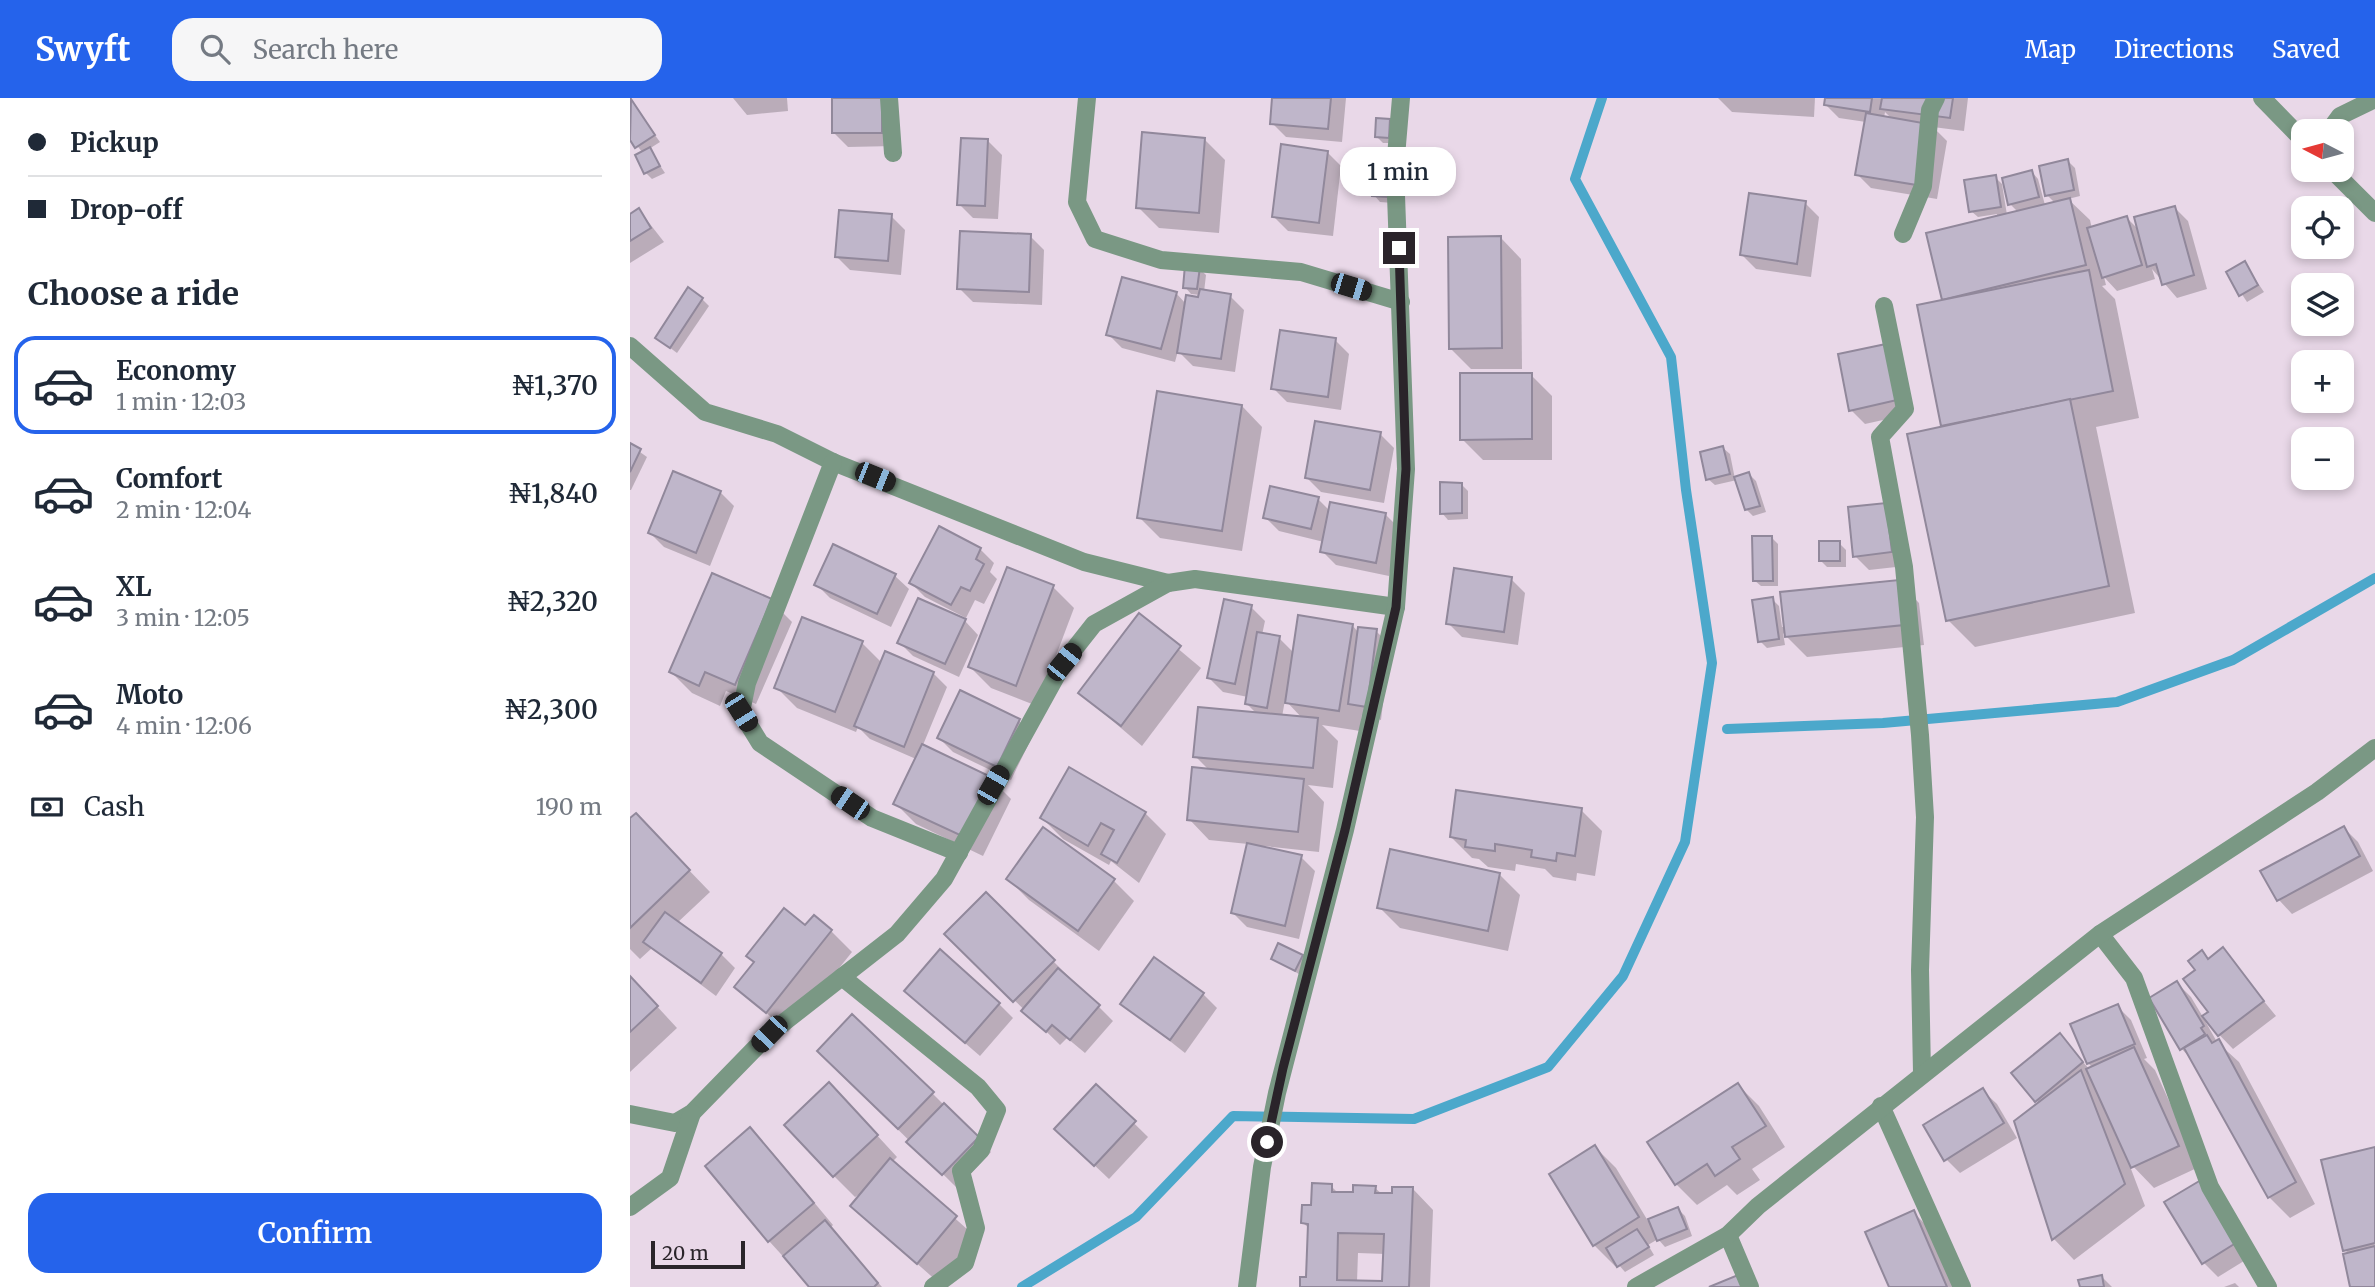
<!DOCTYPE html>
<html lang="en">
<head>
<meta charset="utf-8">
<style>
	body { margin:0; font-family:Merriweather,serif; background:#f6f6f7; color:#1f2937; height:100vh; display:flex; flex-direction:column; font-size:26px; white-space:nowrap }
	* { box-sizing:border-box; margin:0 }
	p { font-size:23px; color:#747a83 }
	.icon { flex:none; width:38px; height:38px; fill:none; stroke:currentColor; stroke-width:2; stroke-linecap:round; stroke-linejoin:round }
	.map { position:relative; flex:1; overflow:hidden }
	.sheet { display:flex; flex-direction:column; background:#fff; width:630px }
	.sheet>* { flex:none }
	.guide { display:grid; align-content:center; height:154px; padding:0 28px; background:#fff }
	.needle { width:46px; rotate:276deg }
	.fabs { position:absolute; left:1661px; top:21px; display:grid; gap:14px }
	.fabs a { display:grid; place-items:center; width:63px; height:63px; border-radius:14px; background:#fff; box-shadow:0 4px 10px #0003; font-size:35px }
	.scale { position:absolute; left:21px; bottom:18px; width:94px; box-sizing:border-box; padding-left:7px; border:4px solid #2a242a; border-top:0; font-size:19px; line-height:24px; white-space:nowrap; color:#2a242a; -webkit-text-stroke:5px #e9d8e8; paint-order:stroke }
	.end { position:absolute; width:32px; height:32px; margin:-16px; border:9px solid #2a242a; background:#fff; box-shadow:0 0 0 4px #fff }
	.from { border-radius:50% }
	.bubble { position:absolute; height:49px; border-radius:21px; background:#fff; box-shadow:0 4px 10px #0003; font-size:23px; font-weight:600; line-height:49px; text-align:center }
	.car { position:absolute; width:21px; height:42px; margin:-21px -10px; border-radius:9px; box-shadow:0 0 5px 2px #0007; background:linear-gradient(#222 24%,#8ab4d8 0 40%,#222 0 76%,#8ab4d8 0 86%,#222 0) }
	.guide b { display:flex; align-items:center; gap:24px; height:66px; font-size:26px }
	.guide b+b { border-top:2px solid #e0e1e3 }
	.guide i { width:18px; height:18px; background:#1f2937 }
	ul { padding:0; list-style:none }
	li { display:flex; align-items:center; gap:21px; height:98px; margin:0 14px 10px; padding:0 14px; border:4px solid transparent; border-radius:21px }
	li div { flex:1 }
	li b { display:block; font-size:26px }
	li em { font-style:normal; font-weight:600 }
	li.active { border-color:#2563eb }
	li>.icon { width:63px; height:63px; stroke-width:1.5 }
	h2 { padding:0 28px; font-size:32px; line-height:84px }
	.pay { display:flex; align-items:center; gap:18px; height:77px; padding:0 28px; font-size:26px }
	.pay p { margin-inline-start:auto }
	.action { display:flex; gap:14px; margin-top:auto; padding:14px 28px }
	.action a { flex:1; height:80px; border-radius:21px; background:#2563eb; color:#fff; font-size:28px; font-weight:600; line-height:80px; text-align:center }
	header { display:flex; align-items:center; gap:42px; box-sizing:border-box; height:98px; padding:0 35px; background:#2563eb; color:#fff }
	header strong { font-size:33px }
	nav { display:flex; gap:38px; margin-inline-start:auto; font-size:24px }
	.search { width:490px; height:63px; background:#f6f6f7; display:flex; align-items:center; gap:18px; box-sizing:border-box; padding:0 24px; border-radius:21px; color:#747a83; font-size:26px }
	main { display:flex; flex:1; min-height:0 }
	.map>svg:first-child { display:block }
	.shadow { fill:#0003; fill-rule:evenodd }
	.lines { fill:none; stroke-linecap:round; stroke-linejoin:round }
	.stream { stroke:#4ca8cb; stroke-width:10 }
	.building { fill:#bfb6ca; stroke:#91889b; stroke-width:2; fill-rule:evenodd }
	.minor { stroke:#7a9884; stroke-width:18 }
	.route { stroke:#2a242a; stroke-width:9 }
</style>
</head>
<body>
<header>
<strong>Swyft</strong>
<div class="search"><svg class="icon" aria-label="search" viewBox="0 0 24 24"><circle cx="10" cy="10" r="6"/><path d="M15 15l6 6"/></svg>Search here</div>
<nav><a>Map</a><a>Directions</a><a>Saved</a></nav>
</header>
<main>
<section class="sheet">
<div class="guide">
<b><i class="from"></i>Pickup</b>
<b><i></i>Drop-off</b>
</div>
<h2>Choose a ride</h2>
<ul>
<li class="active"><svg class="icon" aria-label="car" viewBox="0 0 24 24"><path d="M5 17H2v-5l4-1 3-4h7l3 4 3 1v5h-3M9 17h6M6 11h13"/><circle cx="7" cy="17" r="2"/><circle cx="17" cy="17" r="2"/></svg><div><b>Economy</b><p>1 min · 12:03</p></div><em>₦1,370</em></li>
<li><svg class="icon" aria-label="car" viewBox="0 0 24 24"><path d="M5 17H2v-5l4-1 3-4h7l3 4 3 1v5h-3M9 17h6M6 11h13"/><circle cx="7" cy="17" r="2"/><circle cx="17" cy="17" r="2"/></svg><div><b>Comfort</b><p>2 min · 12:04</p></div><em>₦1,840</em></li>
<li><svg class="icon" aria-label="car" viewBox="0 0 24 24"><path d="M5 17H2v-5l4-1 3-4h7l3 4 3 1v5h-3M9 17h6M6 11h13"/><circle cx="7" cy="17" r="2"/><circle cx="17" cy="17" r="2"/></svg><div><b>XL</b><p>3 min · 12:05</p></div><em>₦2,320</em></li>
<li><svg class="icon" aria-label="car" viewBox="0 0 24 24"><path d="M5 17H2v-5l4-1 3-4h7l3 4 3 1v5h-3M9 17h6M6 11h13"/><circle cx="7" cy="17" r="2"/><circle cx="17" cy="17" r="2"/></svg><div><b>Moto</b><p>4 min · 12:06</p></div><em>₦2,300</em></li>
</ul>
<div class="pay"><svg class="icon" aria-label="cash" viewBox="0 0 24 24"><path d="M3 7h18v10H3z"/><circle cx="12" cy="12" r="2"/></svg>Cash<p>190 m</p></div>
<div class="action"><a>Confirm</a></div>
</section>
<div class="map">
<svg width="1745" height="1189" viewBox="0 0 1745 1189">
	<rect width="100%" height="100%" fill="#e9d8e8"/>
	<!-- shadow -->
	<g class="shadow">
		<polygon points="103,0 157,0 158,13 117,17"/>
		<polygon points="204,0 265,0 265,48 218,49 204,35"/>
		<polygon points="644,0 716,0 712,44 656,39 642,25"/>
		<polygon points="1088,0 1185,0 1184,19 1102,14"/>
		<path d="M1196 0H1338L1334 33 1303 29 1317 43 1307 101 1241 90 1227 76 1236 24 1209 20 1195 6ZM1255 14 1263 22 1254 20Z"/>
		<polygon points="0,3 30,44 19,51 35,75 22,81 16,75 13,55 0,39"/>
		<polygon points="759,23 766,30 765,45 753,45 746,38"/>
		<polygon points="574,41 595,62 589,135 529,130 508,109"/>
		<polygon points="358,43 372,57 368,121 343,120 329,106"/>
		<polygon points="697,54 711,68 703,138 658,133 644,119"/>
		<polygon points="1438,63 1445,70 1450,98 1438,101 1460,122 1462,131 1497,120 1509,132 1544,109 1558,123 1577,191 1547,200 1522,171 1525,181 1487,193 1474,179 1476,187 1472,188 1485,201 1509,320 1466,329 1505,515 1345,549 1318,522 1313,330 1289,209 1316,203 1313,201 1367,119 1367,116 1348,119 1341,113 1365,79 1372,86 1377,117 1388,114 1380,106 1402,74 1408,81 1415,107 1425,105 1417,97"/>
		<polygon points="765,90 763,105 750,104 744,97"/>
		<polygon points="1175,105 1189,119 1181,179 1126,171 1112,157"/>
		<polygon points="9,112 34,144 0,165 0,118"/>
		<polygon points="261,118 275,132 271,177 220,172 206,158"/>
		<polygon points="400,138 414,152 412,207 343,204 329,190"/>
		<polygon points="871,140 891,161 892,271 841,271 820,250"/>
		<polygon points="1614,165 1634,194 1617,204 1598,175"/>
		<polygon points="569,170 576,177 574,194 600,198 614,212 605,274 563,268 548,253 545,264 492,250 478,236 546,195 556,206 570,201 570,197 561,196 555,189"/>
		<polygon points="72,201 79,208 47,255 27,240"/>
		<polygon points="705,242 719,256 711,312 657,304 643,290"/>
		<polygon points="1255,248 1280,316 1235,326 1221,312"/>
		<polygon points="901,277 922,298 922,362 853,362 832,341"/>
		<polygon points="612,308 632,329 612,453 530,440 509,419"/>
		<polygon points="750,336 764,350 754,405 691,394 677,380"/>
		<polygon points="0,347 17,359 1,392 0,392"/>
		<polygon points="1093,350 1100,356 1105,381 1119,376 1126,383 1136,414 1123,418 1116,411 1107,382 1085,387 1078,381"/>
		<polygon points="831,386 838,393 838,421 818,422 812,415"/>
		<polygon points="90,394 104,408 80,468 34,449 20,435"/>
		<polygon points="688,401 700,413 755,416 769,430 759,478 706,467 692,453 694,444 649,433 635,419"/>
		<polygon points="1256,407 1275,468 1239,472 1225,458"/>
		<polygon points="310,430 350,451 364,465 360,474 367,481 354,506 345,502 336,520 295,499 281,485"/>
		<polygon points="1141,439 1148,446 1148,488 1131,488 1124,482"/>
		<polygon points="1209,445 1216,452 1216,469 1197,469 1190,462"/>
		<polygon points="378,472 423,489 444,510 407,608 361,590 340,569"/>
		<polygon points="265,478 279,491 261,529 200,500 186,486"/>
		<polygon points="881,481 895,495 888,547 832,539 818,525"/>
		<polygon points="1269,484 1289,505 1294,547 1177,559 1153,535 1155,547 1137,550 1130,543 1142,501 1149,508 1152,529 1155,529"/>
		<polygon points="141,503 162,524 126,606 96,593 90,608 62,595 41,574"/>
		<path d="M621 509 635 523 632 537 649 540 664 555 722 527 729 535 746 533 760 547 751 622 732 617 730 633 692 627 708 643 703 690 678 687 694 704 689 754 634 748V751L671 759 685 773 669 841 617 829 603 815 618 746 579 742 559 721 580 673 565 658 627 616 617 606 618 599 593 594 579 580ZM655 602 673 621 652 619Z"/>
		<polygon points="509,518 571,570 512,648 450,595"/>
		<polygon points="335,523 348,537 329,579 283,558 269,544"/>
		<polygon points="232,545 252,565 303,575 317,589 293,647 360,680 381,701 353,758 286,726 265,705 286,661 240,641 228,629 226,634 167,610 146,589"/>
		<polygon points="331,594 389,623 403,637 381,682 323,654 309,640"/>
		<polygon points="951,712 972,733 965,778 947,775 946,783 923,779 915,771 886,766 885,773 858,769 849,761 842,760 821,739"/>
		<polygon points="515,715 536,736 509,785 481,763 479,767 433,741 412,720"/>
		<polygon points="0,723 26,738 80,794 47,825 91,856 105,870 86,898 22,850 10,861 0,851"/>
		<polygon points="1714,730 1728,744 1743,773 1662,816 1649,802 1633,774"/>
		<polygon points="869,776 890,797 878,853 770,830 749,809"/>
		<polygon points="378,781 483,782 504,803 469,853 399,802"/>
		<polygon points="356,796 483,923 455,955 437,940 430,947 317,836"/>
		<polygon points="175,830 201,833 222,854 158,934 107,889 126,865"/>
		<polygon points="1592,852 1646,918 1603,951 1574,921 1587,944 1609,964 1685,1106 1660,1120 1639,1099 1561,961 1551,950 1547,885 1561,899 1573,919 1581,914 1567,872 1572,854 1579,862"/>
		<polygon points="672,859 678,865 672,878 643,860"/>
		<polygon points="0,879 47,930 0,974"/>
		<polygon points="573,896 587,910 555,955 493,906"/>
		<polygon points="290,906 369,906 383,920 350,958"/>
		<polygon points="1487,908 1501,922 1517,960 1514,961 1525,972 1569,1069 1524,1090 1498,1063 1515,1108 1444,1162 1424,1141 1387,1024 1410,1006 1406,1002 1430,938 1460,972 1463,970 1458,965"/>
		<polygon points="210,974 302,995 361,1054 327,1090"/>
		<polygon points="1108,987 1129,1008 1155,1049 1122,1071 1130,1082 1107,1097 1097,1087 1067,1107 1046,1086"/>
		<polygon points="466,988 518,1039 479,1081 440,1044"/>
		<polygon points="1353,993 1367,1006 1387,1040 1330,1075 1316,1061"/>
		<polygon points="220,1008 267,1059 262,1064 347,1140 309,1185 222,1108 236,1092 225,1099 204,1078"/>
		<polygon points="120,1032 141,1053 203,1127 200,1130 252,1189 181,1189 139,1143"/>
		<polygon points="965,1049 986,1070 1018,1123 1048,1111 1055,1118 1062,1138 1035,1149 1028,1141 1018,1147 1024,1157 995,1174 988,1166 985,1168 964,1147"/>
		<polygon points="1745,1050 1745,1189 1722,1189 1719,1156 1715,1152"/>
		<path d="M701 1088 709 1096H725L745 1090 752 1096 763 1097 783 1091 803 1112 800 1189H672L678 1181 680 1131 673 1125ZM728 1155 755 1156 754 1185 727 1184Z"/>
		<polygon points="1585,1098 1622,1158 1588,1179 1574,1165"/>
		<polygon points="1283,1114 1304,1135 1328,1189 1261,1189"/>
		<polygon points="1472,1179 1482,1189 1451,1189"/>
		<polygon points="1605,1185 1609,1189 1594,1189"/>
	</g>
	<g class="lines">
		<!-- stream -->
		<g class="stream">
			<polyline points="1097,631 1253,625 1487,604 1603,562 1745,480"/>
			<polyline points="392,1189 506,1119 603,1018 784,1021 918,969 993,878 1055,744 1082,565 1056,392 1041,259 945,81 972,0"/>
		</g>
	</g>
	<!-- building -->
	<g class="building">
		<rect x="202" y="0" width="50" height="35"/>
		<polygon points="642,0 701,0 698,31 640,26"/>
		<polygon points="1195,0 1242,0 1240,14 1194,7"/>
		<polygon points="1252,0 1323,0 1320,20 1250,11"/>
		<polygon points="1,1 25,37 5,50 0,42"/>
		<polygon points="1236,15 1304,27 1293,88 1225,77"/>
		<polygon points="746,20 760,21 759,40 745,39"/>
		<polygon points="512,34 575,40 569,115 506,110"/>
		<polygon points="331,40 358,41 355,108 327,107"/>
		<polygon points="651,46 698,53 689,125 642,119"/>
		<polygon points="20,49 30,68 14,76 5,57"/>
		<polygon points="1438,61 1444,92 1415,98 1409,68"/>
		<polygon points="1402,72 1409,99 1378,107 1372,80"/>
		<polygon points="1366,77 1371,109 1339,114 1334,82"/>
		<polygon points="744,81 759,82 757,99 742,98"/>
		<polygon points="1119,95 1176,103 1167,166 1110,157"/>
		<polygon points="1440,100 1456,167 1312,202 1296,135"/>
		<polygon points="1545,108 1564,177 1532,187 1526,166 1517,169 1504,119"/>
		<polygon points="9,110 21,130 0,143 0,116"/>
		<polygon points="209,112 262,116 258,163 205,159"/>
		<polygon points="1497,118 1512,167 1472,180 1457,130"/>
		<polygon points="330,133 401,136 399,194 327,191"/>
		<polygon points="871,138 872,250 819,251 818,139"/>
		<polygon points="1615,163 1628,187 1609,198 1596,174"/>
		<polygon points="555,167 570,169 567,191 553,190"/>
		<polygon points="1459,172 1483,293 1311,328 1287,207"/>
		<polygon points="492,179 547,194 531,251 476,237"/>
		<polygon points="58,189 73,200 40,250 25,240"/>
		<polygon points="570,191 601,196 591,261 547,255 556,197 568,199"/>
		<polygon points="650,232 706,240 698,299 641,291"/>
		<polygon points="1256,246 1267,302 1219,313 1208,256"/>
		<polygon points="830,275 902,275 902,341 830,342"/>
		<polygon points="527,293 612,307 592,433 507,420"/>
		<polygon points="1440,301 1479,488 1316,523 1277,336"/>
		<polygon points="685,323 751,334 740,392 675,380"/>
		<polygon points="0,345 11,351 0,374"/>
		<polygon points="1093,348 1100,376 1076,382 1070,354"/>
		<polygon points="43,373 91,393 66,455 18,435"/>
		<polygon points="1119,374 1130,408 1115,412 1104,379"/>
		<polygon points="810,384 832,385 832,415 810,416"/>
		<polygon points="640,388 689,399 681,431 633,420"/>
		<polygon points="700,404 756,415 746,465 690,454"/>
		<polygon points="1256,405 1262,454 1223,459 1218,409"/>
		<polygon points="309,428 351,450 346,461 354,466 340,493 331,489 321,507 279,485"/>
		<polygon points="1122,438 1142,438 1143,483 1123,483"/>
		<rect x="1189" y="443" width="21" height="20"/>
		<polygon points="203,446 266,476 247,516 184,487"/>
		<polygon points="377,469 424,487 386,588 338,569"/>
		<polygon points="824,470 882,479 874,534 816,526"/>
		<polygon points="82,475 142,501 105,587 75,574 69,588 39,574"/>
		<polygon points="1269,482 1274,527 1155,539 1150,494"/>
		<polygon points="1143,499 1149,541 1128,544 1122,502"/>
		<polygon points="288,500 336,521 315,566 267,545"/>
		<polygon points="594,501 622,507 605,586 577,580"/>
		<polygon points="509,515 551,548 491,628 448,595"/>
		<polygon points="668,517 723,526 709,613 655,605"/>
		<polygon points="172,519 233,543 205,614 144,590"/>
		<polygon points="728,529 747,531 737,609 718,606"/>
		<polygon points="627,534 650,538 637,610 615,606"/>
		<polygon points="255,553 304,574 274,649 224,628"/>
		<polygon points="330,592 390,621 367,669 307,640"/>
		<polygon points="568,609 688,620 683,670 563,659"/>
		<polygon points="292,646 361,679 332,738 263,706"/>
		<polygon points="439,669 516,714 487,765 471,756 484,732 471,725 458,748 410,720"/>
		<polygon points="562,669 674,681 668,734 557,722"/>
		<polygon points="826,692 952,710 945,758 927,755 926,763 901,759 902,752 865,746 865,753 835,749 836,742 820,739"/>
		<polygon points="6,715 60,772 0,830 0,720"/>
		<polygon points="1714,728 1730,758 1647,803 1630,773"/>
		<polygon points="413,729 485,781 448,833 376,781"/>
		<polygon points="617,745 672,757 655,828 601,815"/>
		<polygon points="760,751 870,775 858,833 747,810"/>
		<polygon points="356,794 425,862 383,904 314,836"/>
		<polygon points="154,810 175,827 184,817 202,832 136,915 104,889 124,864 116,858"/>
		<polygon points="35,814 92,855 71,885 13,844"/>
		<polygon points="648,845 673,857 665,873 641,861"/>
		<polygon points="1593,849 1634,903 1588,938 1572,918 1578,914 1553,881 1565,872 1558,863 1572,852 1578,861"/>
		<polygon points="310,851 370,905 335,945 274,893"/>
		<polygon points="524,859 574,895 540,942 490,906"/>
		<polygon points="428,870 470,907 440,942 422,927 416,934 391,913"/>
		<polygon points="0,878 28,908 0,934"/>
		<polygon points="1547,883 1574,928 1571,930 1575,936 1550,952 1519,900"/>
		<polygon points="1488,906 1505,946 1457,966 1440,926"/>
		<polygon points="222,916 304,994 268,1031 187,953"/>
		<polygon points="1430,935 1453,964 1405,1004 1381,975"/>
		<polygon points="1577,937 1582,945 1589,941 1666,1084 1638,1100 1554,950"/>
		<polygon points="1504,949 1549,1048 1501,1070 1456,971"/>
		<polygon points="1451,972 1495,1086 1422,1142 1384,1023"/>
		<polygon points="199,984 248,1037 203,1079 154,1027"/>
		<polygon points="1108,985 1136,1028 1102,1049 1110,1061 1085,1078 1077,1066 1045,1087 1017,1044"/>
		<polygon points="466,986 506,1023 464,1068 424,1031"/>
		<polygon points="1353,990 1374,1025 1314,1063 1293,1027"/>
		<polygon points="314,1005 349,1039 312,1077 276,1044"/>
		<polygon points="120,1029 184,1105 138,1144 75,1068"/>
		<polygon points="965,1047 1009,1119 963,1148 919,1076"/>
		<polygon points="1745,1049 1745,1145 1713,1153 1691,1062"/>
		<polygon points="260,1060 327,1118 287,1166 220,1108"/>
		<polygon points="1571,1082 1609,1143 1572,1166 1534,1104"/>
		<path d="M682 1085 702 1086V1094H723V1087L746 1088 745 1095H762V1089H783L779 1189H670V1179H676L678 1126 671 1125 672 1107H681ZM708 1135 754 1136 752 1183 707 1182Z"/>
		<polygon points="1048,1109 1057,1131 1027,1143 1018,1121"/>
		<polygon points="1284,1112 1317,1189 1259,1189 1235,1134"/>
		<polygon points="195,1122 248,1185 244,1189 179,1189 153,1158"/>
		<polygon points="1007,1131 1019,1149 987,1169 976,1150"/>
		<polygon points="1745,1148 1745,1189 1720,1189 1713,1156"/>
		<polygon points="1108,1177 1113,1189 1079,1189"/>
		<polygon points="1472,1177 1474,1189 1450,1189 1448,1182"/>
	</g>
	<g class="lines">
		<!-- minor -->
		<g class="minor">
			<polyline points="259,0 263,55"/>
			<polyline points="457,0 447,104 465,141 531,162 671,174 771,204"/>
			<polyline points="1632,0 1673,42"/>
			<polyline points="1699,33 1710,18 1745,1"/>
			<polyline points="1702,72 1745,115"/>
			<polyline points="1273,136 1293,88 1300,12 1306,0"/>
			<polyline points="1254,208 1275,311 1250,339 1274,469 1290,637 1295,719 1290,872 1292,975"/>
			<polyline points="0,248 75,314 147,336 203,364 454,464 538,485"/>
			<polyline points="203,364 117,585 111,614 130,645 242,720 329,755"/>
			<polyline points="1470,836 1504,880 1580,1089 1638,1189"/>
			<polyline points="212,879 348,989 367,1012 351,1052 331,1073 346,1130 335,1165 303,1189"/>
			<polyline points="1251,1008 1332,1189"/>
			<polyline points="0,1016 45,1025 62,1015 139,936 267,836 314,781 434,564 464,526 538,485 565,481 766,509"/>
			<polyline points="0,1109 40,1080 62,1015"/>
			<polyline points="1098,1137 1120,1189"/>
			<polyline points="617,1189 632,1069 647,995 715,732 766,509 776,371 765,70 771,0"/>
			<polyline points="1006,1189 1098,1137 1128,1108 1470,836 1687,694 1745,650"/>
		</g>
	</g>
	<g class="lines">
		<!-- route -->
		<polyline class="route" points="637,1044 653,970 715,732 766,509 776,371 769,150"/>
	</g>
</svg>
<div class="fabs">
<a><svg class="needle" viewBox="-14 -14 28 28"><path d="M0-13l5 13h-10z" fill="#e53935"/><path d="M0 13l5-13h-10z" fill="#747a83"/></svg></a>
<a><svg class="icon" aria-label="locate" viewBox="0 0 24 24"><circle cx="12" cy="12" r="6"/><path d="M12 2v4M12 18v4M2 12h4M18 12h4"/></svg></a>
<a><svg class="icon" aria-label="layers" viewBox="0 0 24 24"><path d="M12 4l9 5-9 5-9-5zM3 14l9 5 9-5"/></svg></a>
<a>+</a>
<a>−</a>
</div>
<div class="scale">20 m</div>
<i class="end from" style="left:637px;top:1044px"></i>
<i class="end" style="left:769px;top:150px"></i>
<div class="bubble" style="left:710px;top:49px;width:116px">1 min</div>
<i class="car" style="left:721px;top:189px;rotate:107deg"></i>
<i class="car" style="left:245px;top:379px;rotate:112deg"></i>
<i class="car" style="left:434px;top:564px;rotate:39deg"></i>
<i class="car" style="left:111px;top:614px;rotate:148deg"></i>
<i class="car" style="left:363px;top:687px;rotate:30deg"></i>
<i class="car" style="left:220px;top:705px;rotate:304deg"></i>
<i class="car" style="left:139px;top:936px;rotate:224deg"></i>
</div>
</main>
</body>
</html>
